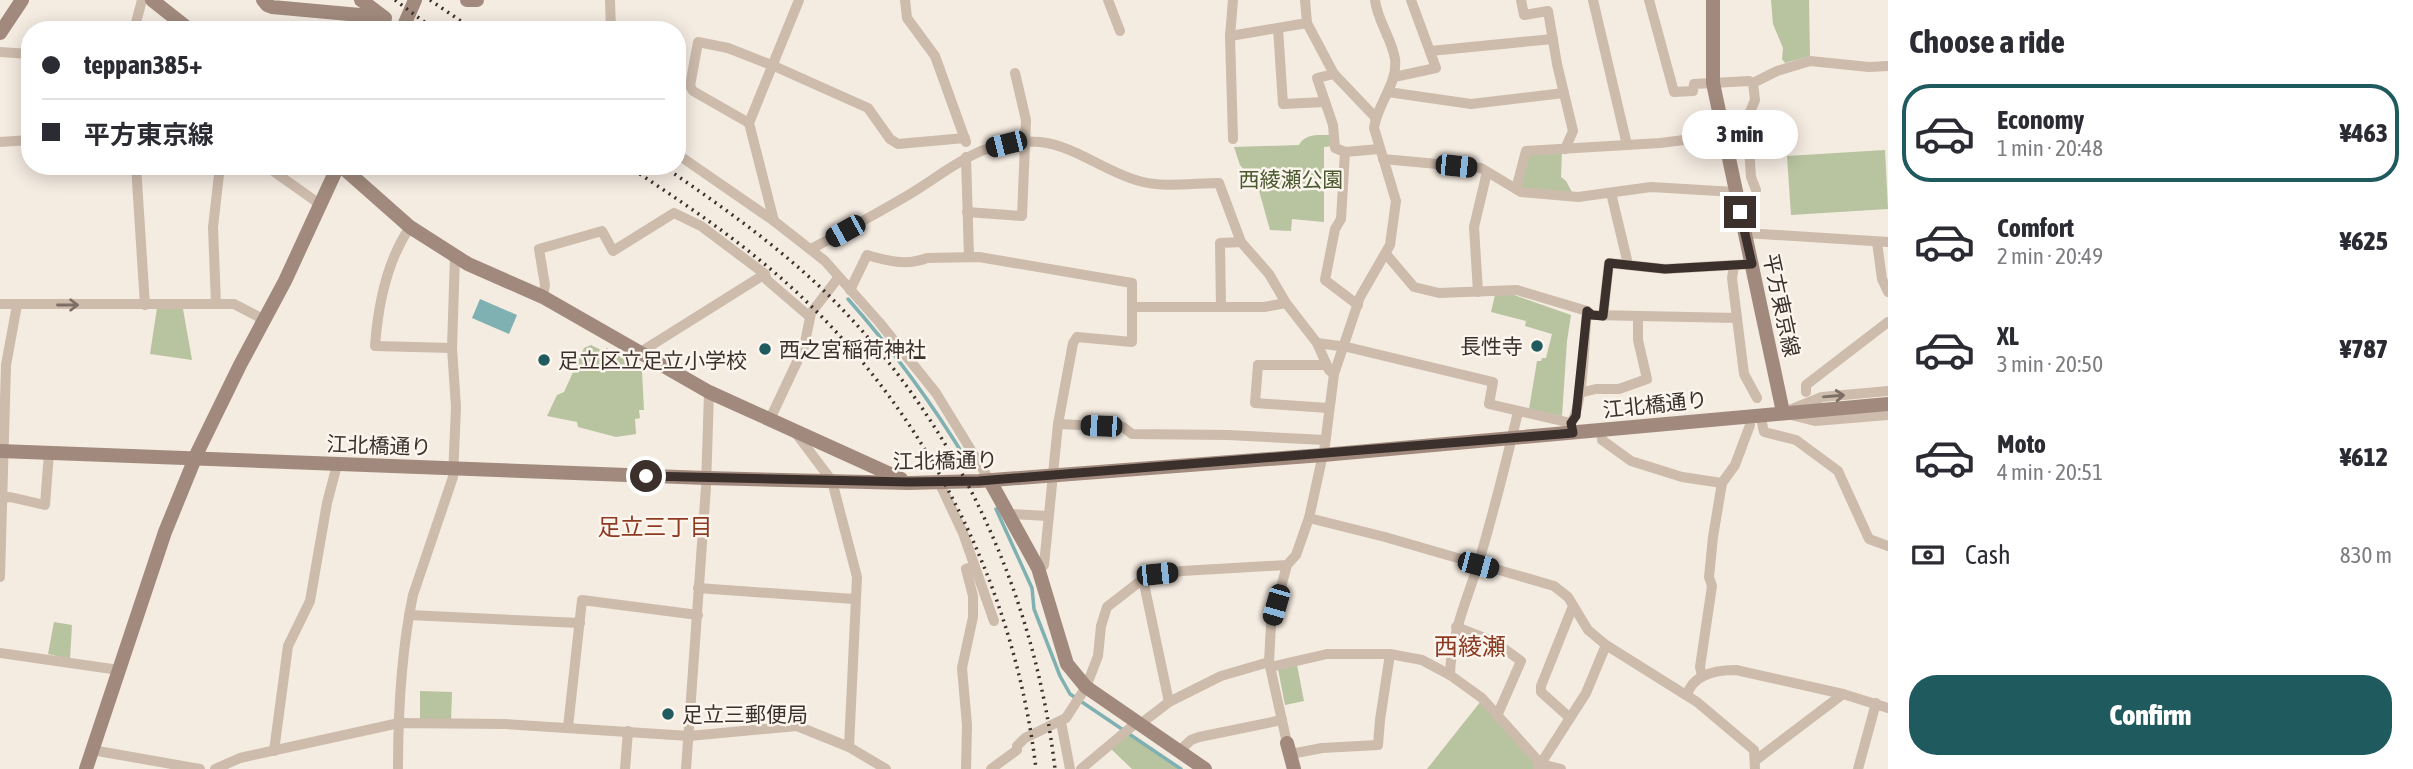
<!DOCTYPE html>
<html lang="en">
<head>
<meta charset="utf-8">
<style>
	body { margin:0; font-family:"Asap Condensed","Noto Sans JP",sans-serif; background:#f2f2f3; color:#2b2b33; height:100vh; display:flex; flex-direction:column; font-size:26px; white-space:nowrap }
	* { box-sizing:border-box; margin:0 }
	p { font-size:23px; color:#7c7c81 }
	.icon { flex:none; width:38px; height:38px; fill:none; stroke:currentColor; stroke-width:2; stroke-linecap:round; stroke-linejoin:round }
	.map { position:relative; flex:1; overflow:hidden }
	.sheet { display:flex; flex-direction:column; background:#fff; width:525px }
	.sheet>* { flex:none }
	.guide { position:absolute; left:21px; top:21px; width:665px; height:154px; border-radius:28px; box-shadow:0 4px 18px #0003; display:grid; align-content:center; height:154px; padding:0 21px; background:#fff }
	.end { position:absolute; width:32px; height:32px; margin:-16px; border:9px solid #3b302b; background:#fff; box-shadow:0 0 0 4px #fff }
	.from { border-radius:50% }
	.bubble { position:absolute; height:49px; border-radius:24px; background:#fff; box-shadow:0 4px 18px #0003; font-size:23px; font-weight:800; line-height:49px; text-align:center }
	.car { position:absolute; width:21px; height:42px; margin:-21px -10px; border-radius:9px; box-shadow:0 0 5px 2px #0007; background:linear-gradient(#222 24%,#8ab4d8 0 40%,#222 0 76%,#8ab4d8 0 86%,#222 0) }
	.guide b { display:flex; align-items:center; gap:24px; height:66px; font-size:26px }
	.guide b+b { border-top:2px solid #e1e1e2 }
	.guide i { width:18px; height:18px; background:#2b2b33 }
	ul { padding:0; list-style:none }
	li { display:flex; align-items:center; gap:21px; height:98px; margin:0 14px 10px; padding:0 7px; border:4px solid transparent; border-radius:28px }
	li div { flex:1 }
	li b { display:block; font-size:26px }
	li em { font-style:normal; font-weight:800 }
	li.active { border-color:#1f5a5e }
	li>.icon { width:63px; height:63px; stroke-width:1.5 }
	h2 { padding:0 21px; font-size:32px; line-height:84px }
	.pay { display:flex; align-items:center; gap:18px; height:77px; padding:0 21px; font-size:26px }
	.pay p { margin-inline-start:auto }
	.action { display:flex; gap:14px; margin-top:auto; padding:14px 21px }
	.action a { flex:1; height:80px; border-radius:28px; background:#1f5a5e; color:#fff; font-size:28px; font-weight:800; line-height:80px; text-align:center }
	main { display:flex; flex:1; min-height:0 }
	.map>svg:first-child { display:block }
	.green { fill:#b8c4a0 }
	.water { fill:#7fb0b2 }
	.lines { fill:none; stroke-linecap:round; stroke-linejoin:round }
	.stream { stroke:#7fb0b2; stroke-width:3.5 }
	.street { stroke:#cdbbac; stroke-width:10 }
	.secondary { stroke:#a18a7d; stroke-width:14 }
	.rail { stroke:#3b302b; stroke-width:3.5; stroke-dasharray:2 5; stroke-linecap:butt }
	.oneway { stroke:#7d6f65 }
	.route { stroke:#3b302b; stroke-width:9 }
	.poi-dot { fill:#1f5a5e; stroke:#fbf5ee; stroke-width:2.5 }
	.labels { text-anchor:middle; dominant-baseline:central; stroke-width:5; stroke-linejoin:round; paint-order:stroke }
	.park-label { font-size:21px; fill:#4a5a2e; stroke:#fbf5ee }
	.street-label { font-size:21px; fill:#3b302b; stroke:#fbf5ee }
	.poi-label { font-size:21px; fill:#3b302b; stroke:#fbf5ee; text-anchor:start }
	.neighbourhood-label { font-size:23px; fill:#8c3b22; stroke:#fbf5ee }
	.quarter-label { font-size:24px; fill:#8c3b22; stroke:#fbf5ee }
</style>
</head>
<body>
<main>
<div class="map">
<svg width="1888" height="769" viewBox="0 0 1888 769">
	<rect width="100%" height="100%" fill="#f4ebe1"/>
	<!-- green -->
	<g class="green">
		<polygon points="1771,0 1809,0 1810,56 1785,63 1782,59 1783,48 1773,24"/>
		<path d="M1331 135 1333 146 1324 147V222L1292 219 1291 231 1270 230 1258 187 1240 165 1234 147 1299 145C1305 133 1319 135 1331 135Z"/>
		<polygon points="1885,150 1888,209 1791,215 1787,156"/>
		<polygon points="1562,151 1561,177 1566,181 1573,194 1517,188 1526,152"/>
		<polygon points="1495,295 1514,295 1571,315 1567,341 1562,416 1529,409 1537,361 1541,361 1542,358 1546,358 1552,334 1525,326 1526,321 1491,312"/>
		<polygon points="157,308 183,309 192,360 150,354"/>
		<polygon points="591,345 603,351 607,348 642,371 644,410 639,410 640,418 635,419 636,434 616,437 578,427 577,422 547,416 557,395 564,392 584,348"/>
		<polygon points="54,622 72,625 70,659 48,654"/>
		<polygon points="1297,665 1304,701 1285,705 1278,669"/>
		<polygon points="420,691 452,692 451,722 420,721"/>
		<polygon points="1481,701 1537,766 1534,769 1427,769"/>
		<polygon points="1127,733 1180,769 1132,769 1110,748"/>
	</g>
	<!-- water -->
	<polygon class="water" points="480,299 517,315 509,334 472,318"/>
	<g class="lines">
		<!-- stream -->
		<g class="stream">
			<path d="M848 299C893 350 932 403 967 461"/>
			<polyline points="996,509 1032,588 1034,609 1060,676 1070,694 1181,769"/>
		</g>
		<!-- street -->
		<g class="street">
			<polyline points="610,0 611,30"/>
			<polyline points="905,0 907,18 935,56 966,142"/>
			<polyline points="1108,0 1120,31"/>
			<polyline points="1233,0 1230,36 1233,139"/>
			<polyline points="1521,0 1524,15 1548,11 1557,64 1573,131 1565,149"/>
			<polyline points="1593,0 1627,145"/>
			<polyline points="1649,0 1674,92 1693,91 1694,84 1749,81 1753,83 1755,100 1750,112 1748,132 1751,177 1756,190"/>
			<polyline points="1307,23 1334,74 1375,117"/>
			<polyline points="1278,28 1283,104 1325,102"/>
			<polyline points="134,30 142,0"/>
			<polyline points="1230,36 1307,23 1305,0"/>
			<polyline points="1430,51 1553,39"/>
			<polyline points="0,52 30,54"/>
			<polyline points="1334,74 1317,78 1333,125 1335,148 1345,152 1379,149"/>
			<polyline points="1394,77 1436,68 1411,0"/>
			<polyline points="1753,83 1777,71 1810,61 1869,67 1888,66"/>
			<polyline points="1388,92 1471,104 1564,93"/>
			<polyline points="749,123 693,91 690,86 698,42 728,48 774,66 868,108 890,139 898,144 965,138"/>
			<polyline points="0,142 30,140"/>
			<polyline points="1345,152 1341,219 1335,229 1325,280 1358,305"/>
			<polyline points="677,154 774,221 825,261 879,322 936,393 990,481"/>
			<polyline points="966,157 969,257"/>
			<polyline points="1383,159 1481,168 1521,192 1578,197 1651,187 1735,192"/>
			<polyline points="136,166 145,305"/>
			<polyline points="266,166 321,205"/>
			<polyline points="445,166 454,166"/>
			<polyline points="1516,189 1526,151 1660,143 1748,132"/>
			<polyline points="1611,193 1628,264"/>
			<polyline points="967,212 1022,216 1026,120 1015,73"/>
			<polyline points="774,221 749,123 799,0"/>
			<path d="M410 227C386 262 378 305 375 346L452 348"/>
			<polyline points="1745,233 1888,242"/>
			<polyline points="1877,242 1882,279 1888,292"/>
			<path d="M811 249C843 232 874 215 905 197 951 170 981 137 1040 142 1076 146 1105 172 1139 181 1164 188 1193 183 1219 183L1241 242 1269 274 1286 303 1317 343 1329 370 1334 374"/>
			<polyline points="1386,254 1414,287 1439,293 1517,290 1587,311 1592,315 1737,318"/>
			<polyline points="1734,266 1732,278 1744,374 1757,398"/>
			<path d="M850 290 867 255C887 261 907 266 927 258L979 257 1132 283V342L1077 337 1073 343 1058 424 1044 565 1038 568"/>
			<polyline points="1478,292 1474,227 1487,172"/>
			<polyline points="543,297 545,285 539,249 602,231 613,251 674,213 701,226 765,274 767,280 810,317"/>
			<polyline points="0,304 234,304 259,317 261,325"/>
			<polyline points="216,304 213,227 220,166"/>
			<polyline points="1133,307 1264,307 1286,303"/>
			<polyline points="1221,307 1220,243 1241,242"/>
			<polyline points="1603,316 1609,263 1665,269 1752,264"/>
			<polyline points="1317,343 1347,347 1493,382 1489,404 1571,423"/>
			<polyline points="639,353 765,274"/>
			<polyline points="1326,365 1258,365 1255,403 1328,408"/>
			<polyline points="1806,392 1806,385 1888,322"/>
			<polyline points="1579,393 1596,389 1619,389 1647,379 1638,340 1638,317"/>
			<polyline points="1792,409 1822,397 1888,391"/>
			<polyline points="1760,414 1764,432 1796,440 1838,471 1869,539 1888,546"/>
			<polyline points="1791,415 1815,421 1888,415"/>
			<polyline points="770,419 804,347 811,313 838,278"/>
			<polyline points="1058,424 1123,427 1132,434 1228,435 1325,440"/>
			<path d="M1572 430 1571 423C1584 403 1584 338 1587 311"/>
			<polyline points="1601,430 1602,440 1631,461 1682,477 1722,483"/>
			<polyline points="795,432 832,481 857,577 849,747"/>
			<polyline points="939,482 963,533 994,621"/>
			<polyline points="3,498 10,497 45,505 49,453"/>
			<polyline points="1010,514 1048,516"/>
			<polyline points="1309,518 1385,537 1554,586 1568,597 1588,630 1606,645 1697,702 1754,750 1755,769"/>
			<polyline points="0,577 6,365 17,305"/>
			<polyline points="1143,579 1169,702"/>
			<polyline points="698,588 854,599"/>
			<polyline points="409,615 580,623"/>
			<polyline points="1456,627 1495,642 1521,661 1497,716"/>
			<polyline points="0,653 119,670"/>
			<polyline points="1271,667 1327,654 1390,654 1422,660 1450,675 1482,698 1541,764 1561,769"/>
			<path d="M1450 675C1451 635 1466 602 1478 565 1493 514 1506 463 1518 412"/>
			<polyline points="1702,676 1700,667 1712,586 1709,577 1713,537 1722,483 1735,465 1750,425"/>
			<path d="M1687 695C1693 674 1717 670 1736 670L1843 694 1888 708"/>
			<polyline points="1570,718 1541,692 1541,686 1573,606"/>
			<polyline points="1061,722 1070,769"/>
			<polyline points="1139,725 1169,702 1221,676 1269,662"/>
			<polyline points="568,727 582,600 698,615"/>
			<path d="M1287 743 1269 662 1271 625 1287 565 1296 555 1309 518 1325 445 1334 374 1360 297 1390 245 1396 201 1374 128C1377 104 1398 84 1395 59 1392 39 1377 20 1375 0"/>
			<polyline points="92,750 200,769"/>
			<polyline points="274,751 288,646 310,601 327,503 337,465"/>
			<polyline points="1178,752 1191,740 1199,737 1282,720"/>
			<polyline points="1291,754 1322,748 1378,745 1380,720 1390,654"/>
			<polyline points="1756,760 1843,694"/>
			<polyline points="1538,768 1586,693 1606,645"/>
			<polyline points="215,769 240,758 399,723 505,724 689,736 797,726 849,747 886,769"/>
			<path d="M398 769C398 711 401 652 413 595L453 477 456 407 452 348 455 256"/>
			<polyline points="625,769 628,731"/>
			<polyline points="686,769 706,487 709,392"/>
			<polyline points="966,769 967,725 962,668 973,617 973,596 966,569 974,566"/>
			<polyline points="991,769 1017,750 1017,746 1025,738 1066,718 1086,687 1098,656 1101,626 1107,607 1143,579 1157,574 1182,571 1287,565"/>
			<polyline points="1081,769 1136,723"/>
			<polyline points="1858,769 1876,703"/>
		</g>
		<!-- secondary -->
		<g class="secondary">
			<polyline points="152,0 190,30"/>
			<polyline points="263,0 267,5 272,7 371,16 393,30"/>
			<polyline points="361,0 385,18"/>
			<polyline points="467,0 477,0"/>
			<polyline points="1713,0 1713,83 1783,412"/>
			<polyline points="402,30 415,0"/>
			<polyline points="0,33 22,0"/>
			<polyline points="341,166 410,227 468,264 543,297 709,392 901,479"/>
			<polyline points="0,451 706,478 909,483 979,481 1323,455 1888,404"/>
			<polyline points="990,481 1038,568 1067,664 1086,687 1205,769"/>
			<polyline points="1287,743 1294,769"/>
			<polyline points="86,769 165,532 198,451 240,365 285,281 338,166"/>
		</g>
		<!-- rail -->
		<g class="rail">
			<polyline points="395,0 435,30"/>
			<polyline points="430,0 474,30"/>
			<path d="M628 166C674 197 720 227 762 262 915 387 1013 574 1036 769"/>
			<path d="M663 166C717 203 771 241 819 286 952 413 1034 587 1055 769"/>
		</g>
	</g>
	<!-- one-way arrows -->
	<defs><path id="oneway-shaft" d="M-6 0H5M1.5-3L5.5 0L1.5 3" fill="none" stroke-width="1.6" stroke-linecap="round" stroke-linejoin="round" transform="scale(1.75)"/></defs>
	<g class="oneway">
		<use href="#oneway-shaft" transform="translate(68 305)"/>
		<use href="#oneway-shaft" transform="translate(1834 396) rotate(-5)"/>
	</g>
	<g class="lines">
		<!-- route -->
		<polyline class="route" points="646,476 909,482 979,481 1573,433 1571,423 1576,416 1587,311 1592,315 1603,316 1609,263 1665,269 1752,264 1740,212"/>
	</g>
	<!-- markers -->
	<g class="poi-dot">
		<circle cx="1537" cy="346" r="7"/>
		<circle cx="765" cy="349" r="7"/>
		<circle cx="544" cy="360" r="7"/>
		<circle cx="668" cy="714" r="7"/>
	</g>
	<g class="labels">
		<!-- park labels -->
		<g class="park-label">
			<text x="1291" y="179">西綾瀬公園</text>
		</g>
		<!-- street labels -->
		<g class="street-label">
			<text transform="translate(1782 305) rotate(78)">平方東京線</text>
			<text transform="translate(1655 404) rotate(-6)">江北橋通り</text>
			<text transform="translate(379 445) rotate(2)">江北橋通り</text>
			<text transform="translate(945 460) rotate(-1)">江北橋通り</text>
		</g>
		<!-- poi labels -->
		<g class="poi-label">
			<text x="1523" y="346" text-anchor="end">長性寺</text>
			<text x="779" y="349">西之宮稲荷神社</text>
			<text x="558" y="360">足立区立足立小学校</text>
			<text x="682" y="714">足立三郵便局</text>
		</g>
		<!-- neighbourhood labels -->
		<g class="neighbourhood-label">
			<text x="655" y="527">足立三丁目</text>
		</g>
		<!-- quarter labels -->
		<g class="quarter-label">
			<text x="1470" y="646">西綾瀬</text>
		</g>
	</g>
</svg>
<i class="end from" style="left:646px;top:476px"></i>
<i class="end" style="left:1740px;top:212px"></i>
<div class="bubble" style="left:1682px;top:110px;width:116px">3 min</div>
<i class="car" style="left:1006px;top:144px;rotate:256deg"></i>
<i class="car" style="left:1456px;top:166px;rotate:96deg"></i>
<i class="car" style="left:845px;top:231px;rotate:241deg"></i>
<i class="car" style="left:1101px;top:426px;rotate:272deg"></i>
<i class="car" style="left:1478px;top:565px;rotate:105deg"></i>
<i class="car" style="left:1157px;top:574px;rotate:84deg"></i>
<i class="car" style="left:1276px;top:605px;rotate:196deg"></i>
<div class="guide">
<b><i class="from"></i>teppan385+</b>
<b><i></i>平方東京線</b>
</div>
</div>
<section class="sheet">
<h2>Choose a ride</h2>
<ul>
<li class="active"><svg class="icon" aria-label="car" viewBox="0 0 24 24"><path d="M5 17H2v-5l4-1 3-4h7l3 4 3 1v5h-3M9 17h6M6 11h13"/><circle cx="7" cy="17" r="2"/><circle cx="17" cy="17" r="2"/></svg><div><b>Economy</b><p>1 min · 20:48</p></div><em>¥463</em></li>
<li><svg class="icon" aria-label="car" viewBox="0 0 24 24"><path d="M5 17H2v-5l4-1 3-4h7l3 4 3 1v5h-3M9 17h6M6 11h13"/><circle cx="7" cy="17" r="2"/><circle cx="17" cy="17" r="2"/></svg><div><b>Comfort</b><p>2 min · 20:49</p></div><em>¥625</em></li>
<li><svg class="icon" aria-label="car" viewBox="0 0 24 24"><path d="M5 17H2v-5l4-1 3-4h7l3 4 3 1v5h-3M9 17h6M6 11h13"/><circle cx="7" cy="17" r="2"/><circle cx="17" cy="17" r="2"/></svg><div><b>XL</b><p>3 min · 20:50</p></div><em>¥787</em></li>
<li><svg class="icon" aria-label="car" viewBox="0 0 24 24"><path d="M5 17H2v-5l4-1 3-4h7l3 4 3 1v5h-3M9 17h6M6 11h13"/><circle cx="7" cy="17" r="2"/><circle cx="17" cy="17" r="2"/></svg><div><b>Moto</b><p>4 min · 20:51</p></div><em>¥612</em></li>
</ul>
<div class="pay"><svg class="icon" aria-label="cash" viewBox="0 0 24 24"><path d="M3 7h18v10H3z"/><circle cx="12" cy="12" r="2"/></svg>Cash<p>830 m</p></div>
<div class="action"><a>Confirm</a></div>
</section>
</main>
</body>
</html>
